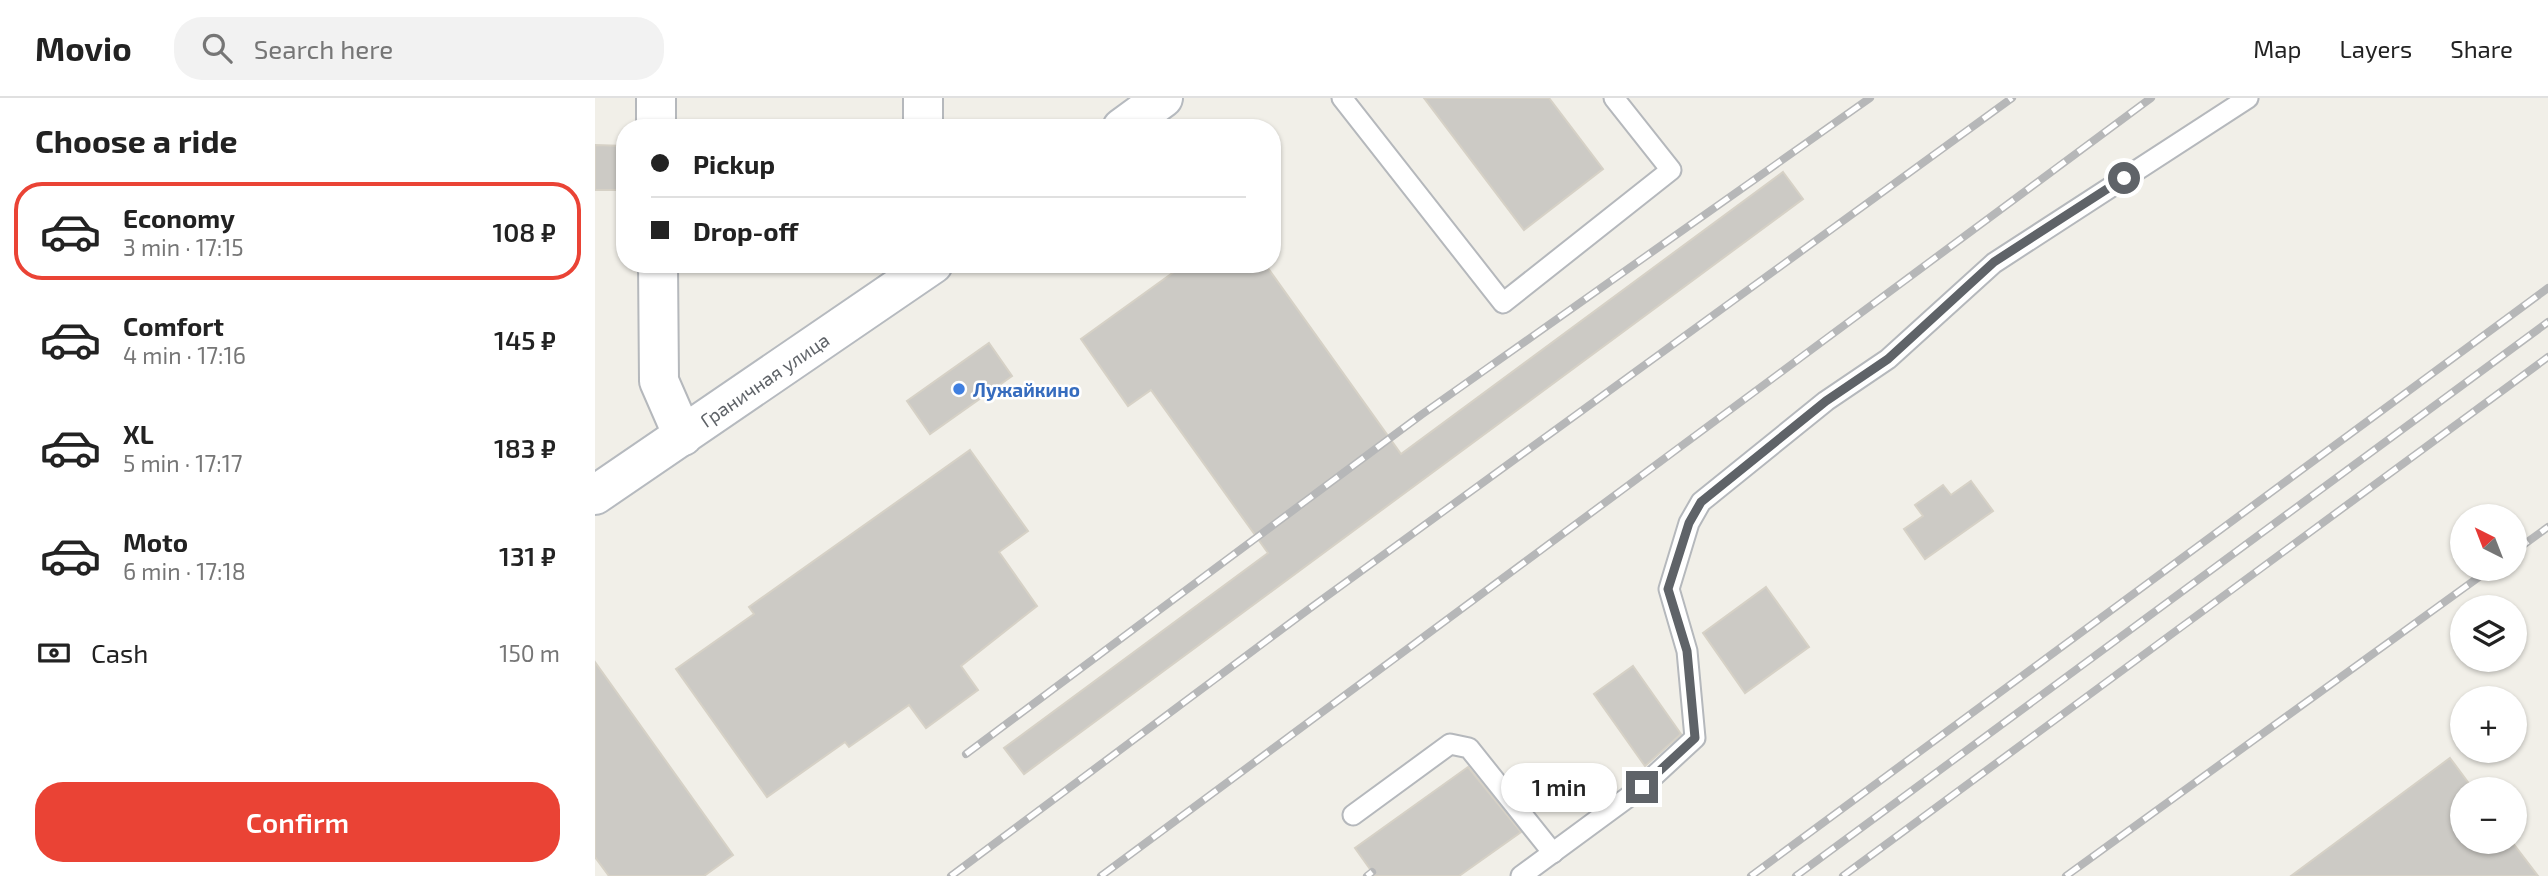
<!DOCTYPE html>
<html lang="en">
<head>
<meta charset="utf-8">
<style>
	body { margin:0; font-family:"Exo 2",sans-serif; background:#f2f2f2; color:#222; height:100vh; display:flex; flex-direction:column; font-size:26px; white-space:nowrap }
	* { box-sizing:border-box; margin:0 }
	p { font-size:23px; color:#767676 }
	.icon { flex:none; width:38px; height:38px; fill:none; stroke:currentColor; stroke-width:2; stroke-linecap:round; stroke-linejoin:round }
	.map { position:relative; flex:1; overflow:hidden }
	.side { display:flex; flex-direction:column; background:#fff; width:595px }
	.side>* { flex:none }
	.banner { position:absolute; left:21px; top:21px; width:665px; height:154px; border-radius:28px; box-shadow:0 2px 5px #0004; display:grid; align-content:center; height:154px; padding:0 35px; background:#fff }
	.needle { width:46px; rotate:318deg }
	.tools { position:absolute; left:1855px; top:406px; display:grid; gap:14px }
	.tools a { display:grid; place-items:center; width:77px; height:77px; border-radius:50%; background:#fff; box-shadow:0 2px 5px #0004; font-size:35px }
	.end { position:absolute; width:32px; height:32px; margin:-16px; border:9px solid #5f6368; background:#fff; box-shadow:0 0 0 4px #fff }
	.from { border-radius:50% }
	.bubble { position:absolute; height:49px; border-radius:24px; background:#fff; box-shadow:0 2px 5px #0004; font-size:23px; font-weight:600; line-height:49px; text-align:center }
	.banner b { display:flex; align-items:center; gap:24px; height:66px; font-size:26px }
	.banner b+b { border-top:2px solid #e0e0e0 }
	.banner i { width:18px; height:18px; background:#222 }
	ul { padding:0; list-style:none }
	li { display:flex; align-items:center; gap:21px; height:98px; margin:0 14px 10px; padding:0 21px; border:4px solid transparent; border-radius:28px }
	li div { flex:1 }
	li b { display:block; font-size:26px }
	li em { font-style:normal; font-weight:600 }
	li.current { border-color:#ea4335 }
	li>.icon { width:63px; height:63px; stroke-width:1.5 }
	h2 { padding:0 35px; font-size:32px; line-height:84px }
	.pay { display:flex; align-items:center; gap:18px; height:77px; padding:0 35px; font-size:26px }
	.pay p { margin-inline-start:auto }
	.primary-button { display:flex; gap:14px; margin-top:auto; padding:14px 35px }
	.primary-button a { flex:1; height:80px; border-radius:28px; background:#ea4335; color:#fff; font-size:28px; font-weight:600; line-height:80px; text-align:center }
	header { display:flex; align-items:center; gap:42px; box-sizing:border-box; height:98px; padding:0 35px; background:#fff; border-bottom:2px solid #e0e0e0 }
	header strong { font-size:33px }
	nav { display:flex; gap:38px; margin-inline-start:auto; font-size:24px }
	.search { width:490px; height:63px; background:#f2f2f2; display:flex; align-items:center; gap:18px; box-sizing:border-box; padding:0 24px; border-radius:28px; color:#767676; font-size:26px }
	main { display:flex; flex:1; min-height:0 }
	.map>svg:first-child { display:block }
	.building { fill:#cccac5; stroke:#d6d1c6; stroke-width:2 }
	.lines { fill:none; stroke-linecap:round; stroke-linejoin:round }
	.service-casing { stroke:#b5b8bc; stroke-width:23 }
	.minor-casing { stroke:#b5b8bc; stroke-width:42 }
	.secondary-casing { stroke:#b6babf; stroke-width:42 }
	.service { stroke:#fff; stroke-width:19 }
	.minor { stroke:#fff; stroke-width:38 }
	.secondary { stroke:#fff; stroke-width:38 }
	.rail-casing { stroke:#b6b7b8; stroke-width:8 }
	.rail { stroke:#fff; stroke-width:5; stroke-dasharray:16; stroke-linecap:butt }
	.route { stroke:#5f6368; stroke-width:9 }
	.shop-dot { fill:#3f7fe0; stroke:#fff; stroke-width:2.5 }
	.labels { text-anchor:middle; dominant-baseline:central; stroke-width:5; stroke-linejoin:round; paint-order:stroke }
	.street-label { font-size:19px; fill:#5f6368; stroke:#fff }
	.shop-label { font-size:19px; font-weight:bold; fill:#366cbe; stroke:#fff; text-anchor:start }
</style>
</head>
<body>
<header>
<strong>Movio</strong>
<div class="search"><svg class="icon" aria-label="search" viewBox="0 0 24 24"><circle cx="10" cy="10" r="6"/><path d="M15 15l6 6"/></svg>Search here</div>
<nav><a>Map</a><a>Layers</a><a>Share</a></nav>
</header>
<main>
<section class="side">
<h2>Choose a ride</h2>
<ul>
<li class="current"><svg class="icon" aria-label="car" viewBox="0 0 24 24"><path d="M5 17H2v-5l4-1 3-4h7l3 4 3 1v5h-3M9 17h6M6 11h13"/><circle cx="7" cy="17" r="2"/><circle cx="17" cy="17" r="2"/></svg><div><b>Economy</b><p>3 min · 17:15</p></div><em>108 ₽</em></li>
<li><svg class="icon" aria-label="car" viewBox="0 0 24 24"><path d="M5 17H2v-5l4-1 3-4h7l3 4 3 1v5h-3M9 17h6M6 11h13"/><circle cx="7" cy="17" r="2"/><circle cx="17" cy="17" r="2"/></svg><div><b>Comfort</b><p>4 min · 17:16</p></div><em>145 ₽</em></li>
<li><svg class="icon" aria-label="car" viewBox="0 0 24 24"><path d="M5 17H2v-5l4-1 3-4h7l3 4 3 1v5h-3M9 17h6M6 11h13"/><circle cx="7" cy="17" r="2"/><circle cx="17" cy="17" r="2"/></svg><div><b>XL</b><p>5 min · 17:17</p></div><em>183 ₽</em></li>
<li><svg class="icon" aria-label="car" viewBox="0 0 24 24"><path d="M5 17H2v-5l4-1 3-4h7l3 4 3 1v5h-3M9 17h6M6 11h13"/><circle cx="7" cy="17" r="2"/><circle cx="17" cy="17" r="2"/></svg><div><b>Moto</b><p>6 min · 17:18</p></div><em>131 ₽</em></li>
</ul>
<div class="pay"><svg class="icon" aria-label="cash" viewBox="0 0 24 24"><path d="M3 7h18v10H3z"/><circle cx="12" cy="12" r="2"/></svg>Cash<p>150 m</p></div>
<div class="primary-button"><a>Confirm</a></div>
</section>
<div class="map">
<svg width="1953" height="778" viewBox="0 0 1953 778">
	<rect width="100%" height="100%" fill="#f1efe8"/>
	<!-- building -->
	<g class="building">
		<polygon points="829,0 954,0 1008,71 929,132"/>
		<polygon points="0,47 30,48 30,92 0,92"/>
		<polygon points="1188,74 1208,101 429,676 409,650 673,455 556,292 533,308 486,241 590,166 670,166 806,356"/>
		<polygon points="394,245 417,278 335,336 312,303"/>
		<polygon points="375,352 433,433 404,454 442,508 366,568 383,592 331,630 314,607 254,649 250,644 172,699 81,571 159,516 154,509"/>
		<polygon points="1376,383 1398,413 1330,461 1309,431 1328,418 1320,407 1348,387 1356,397"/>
		<polygon points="1171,489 1214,549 1150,595 1108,535"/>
		<polygon points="0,564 138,757 109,778 14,778 0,759"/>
		<polygon points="1038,568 1086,636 1050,668 999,596"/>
		<polygon points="1855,660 1878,691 1867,691 1867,744 1917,744 1943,778 1696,778"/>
		<polygon points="873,669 926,734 864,778 780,778 760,750"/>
	</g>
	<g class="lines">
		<!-- service casing -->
		<g class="service-casing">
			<g id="service">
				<polyline points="747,0 908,205 1076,72 1019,0"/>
				<polyline points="758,717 855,646 874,650 958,755"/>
				<polyline points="926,778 1047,689 1100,640 1092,553 1074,491 1094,425 1106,404 1231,303 1293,261 1399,165 1653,0"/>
			</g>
		</g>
		<!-- minor casing -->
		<g class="minor-casing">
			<g id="minor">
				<polyline points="61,0 61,30"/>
				<polyline points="328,30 328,0"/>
				<polyline points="63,166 64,283 88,338"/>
			</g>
		</g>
		<!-- secondary casing -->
		<g class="secondary-casing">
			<g id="secondary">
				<polyline points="527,30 568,0"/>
				<path id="s1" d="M0 397 338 166"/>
			</g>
		</g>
		<!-- service -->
		<use href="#service" class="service"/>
		<!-- minor -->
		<use href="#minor" class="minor"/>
		<!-- secondary -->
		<use href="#secondary" class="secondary"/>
		<!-- rail casing -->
		<g class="rail-casing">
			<g id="rail">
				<polyline points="1920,453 1953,429"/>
				<polyline points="371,656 826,317 1275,0"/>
				<polyline points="356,778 714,511 1417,0"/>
				<polyline points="506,778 1556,0"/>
				<polyline points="772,778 777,774"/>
				<polyline points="1156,778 1953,190"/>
				<polyline points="1201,778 1953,224"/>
				<polyline points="1248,778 1953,259"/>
				<polyline points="1471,778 1895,471"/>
			</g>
		</g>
		<!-- rail -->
		<use href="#rail" class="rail"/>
	</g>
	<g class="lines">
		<!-- route -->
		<polyline class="route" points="1047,689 1100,640 1092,553 1073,491 1094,425 1106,404 1231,303 1293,261 1399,164 1529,80"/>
	</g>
	<!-- markers -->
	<circle class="shop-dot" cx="364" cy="291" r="7"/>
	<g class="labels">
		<!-- street labels -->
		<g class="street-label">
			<text stroke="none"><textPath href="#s1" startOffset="205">Граничная улица</textPath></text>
		</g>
		<!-- shop labels -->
		<g class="shop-label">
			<text x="378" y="291">Лужайкино</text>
		</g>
	</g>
</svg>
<div class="tools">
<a><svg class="needle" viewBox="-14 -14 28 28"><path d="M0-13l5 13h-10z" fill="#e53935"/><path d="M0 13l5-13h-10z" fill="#767676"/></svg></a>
<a><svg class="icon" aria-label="layers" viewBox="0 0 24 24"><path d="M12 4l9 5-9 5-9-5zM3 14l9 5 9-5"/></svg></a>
<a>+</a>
<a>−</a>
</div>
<i class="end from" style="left:1529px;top:80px"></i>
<i class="end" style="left:1047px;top:689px"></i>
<div class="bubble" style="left:906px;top:665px;width:116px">1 min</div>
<div class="banner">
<b><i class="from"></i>Pickup</b>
<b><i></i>Drop-off</b>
</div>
</div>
</main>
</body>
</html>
